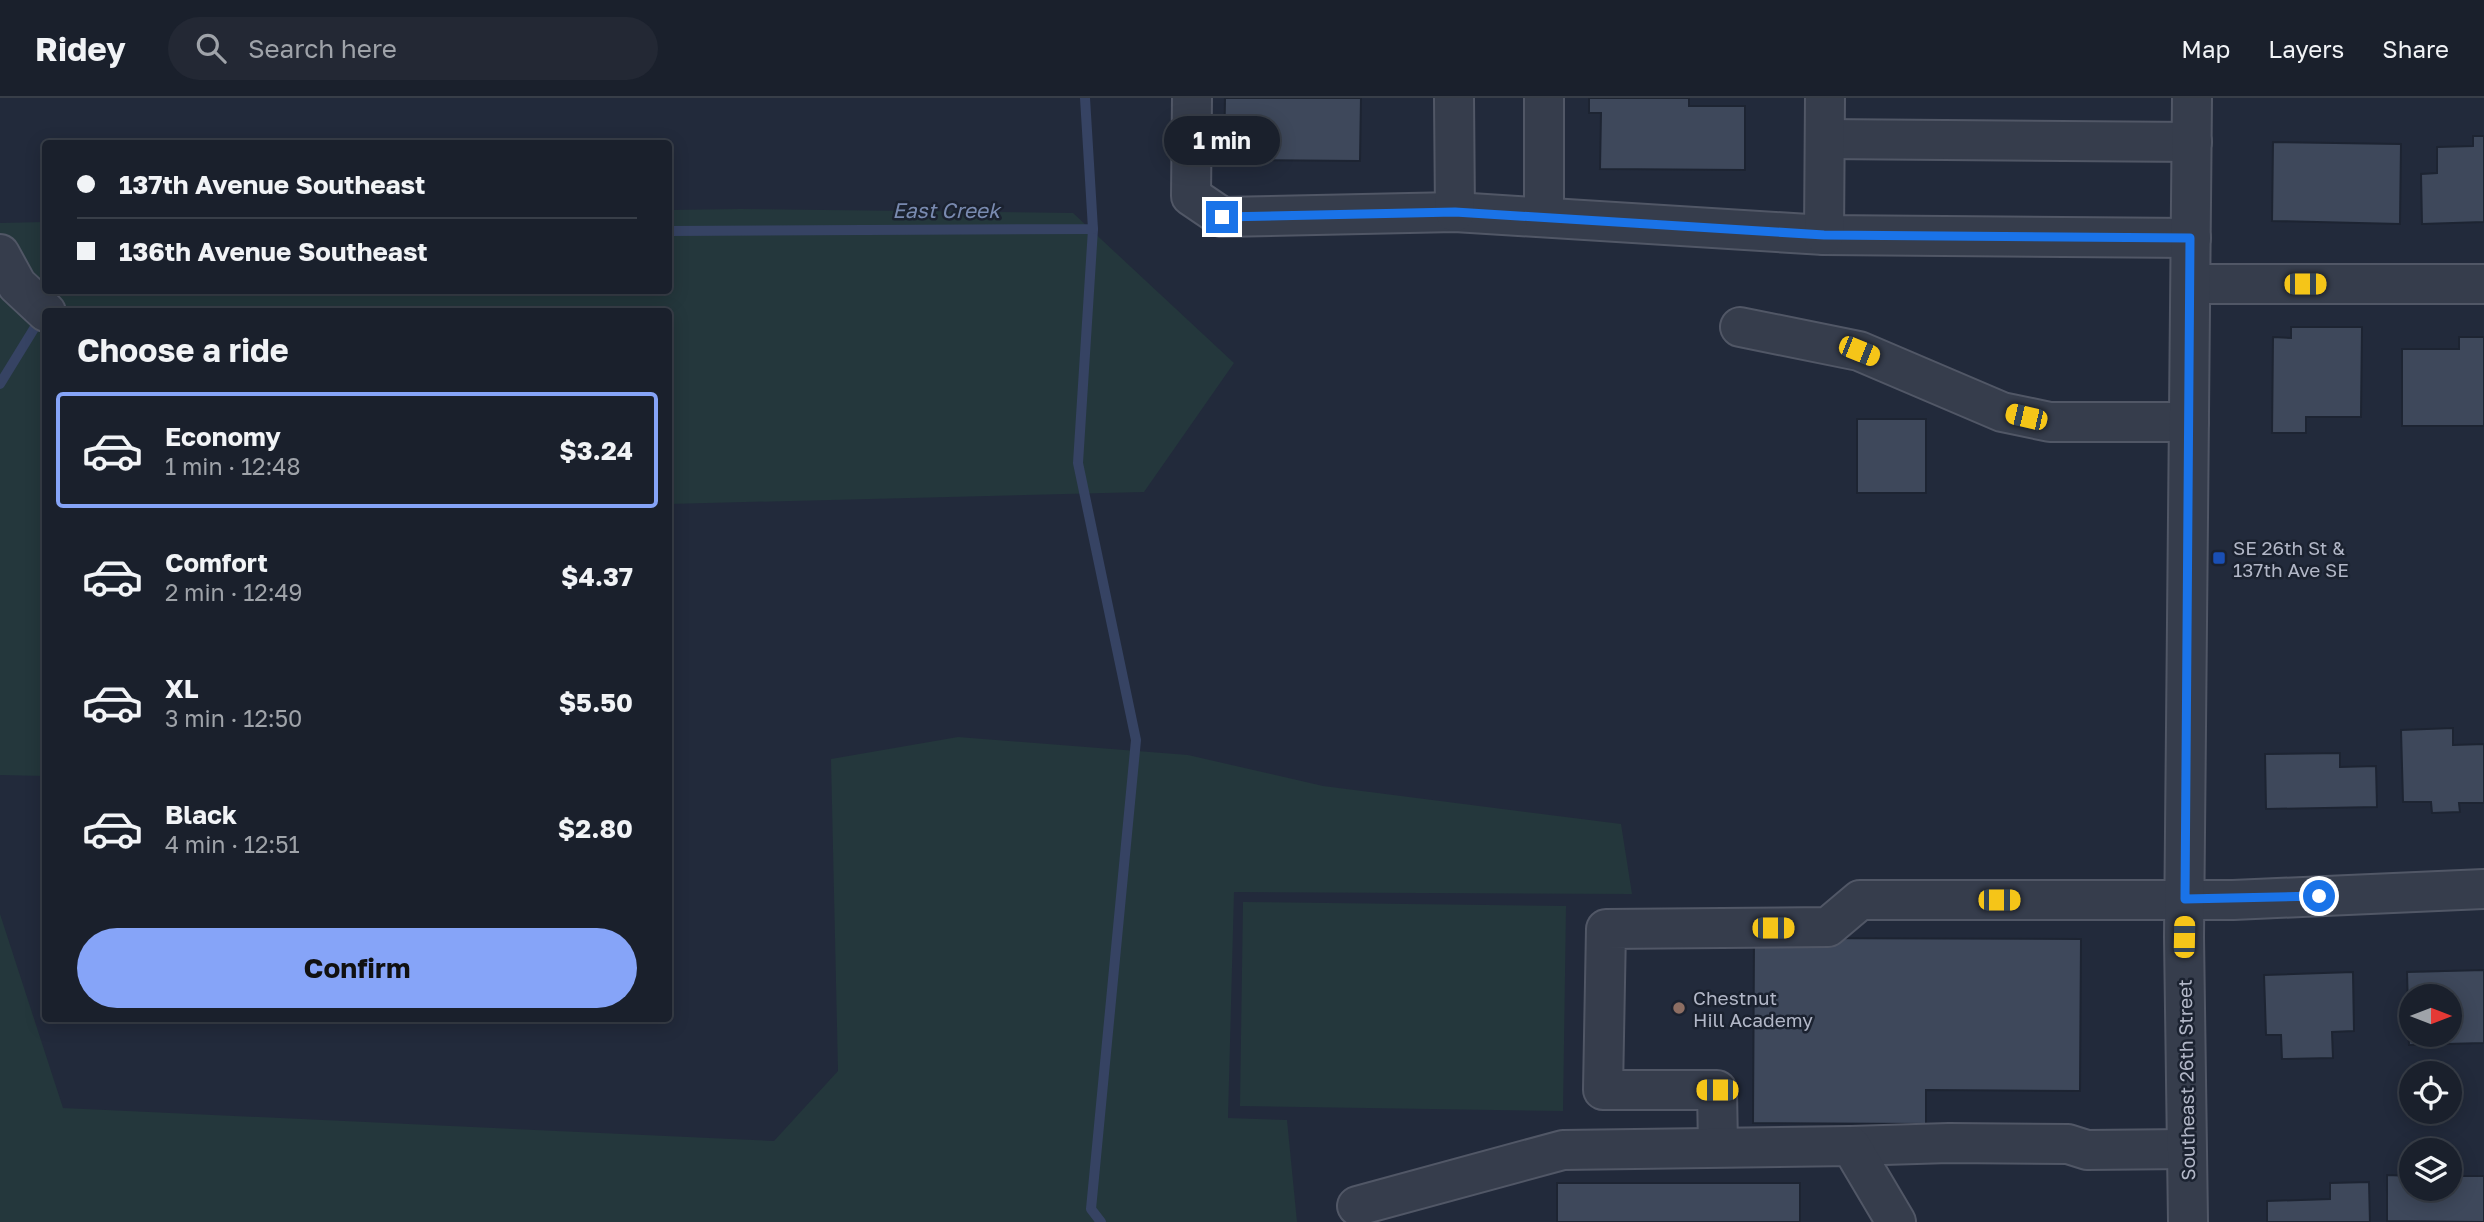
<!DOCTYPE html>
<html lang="en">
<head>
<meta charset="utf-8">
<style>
	body { margin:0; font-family:"Golos Text",sans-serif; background:#232834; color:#f1f3f6; height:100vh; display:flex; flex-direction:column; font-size:26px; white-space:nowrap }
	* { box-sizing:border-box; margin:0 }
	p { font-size:23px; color:#9fa3a9 }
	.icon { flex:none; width:38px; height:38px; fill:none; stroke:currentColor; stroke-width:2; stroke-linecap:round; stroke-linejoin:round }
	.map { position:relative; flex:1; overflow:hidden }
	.details { position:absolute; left:42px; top:210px; width:630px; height:714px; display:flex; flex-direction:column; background:#1a202c; border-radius:7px; box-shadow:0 4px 18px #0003,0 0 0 2px #383e48 }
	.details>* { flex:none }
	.guide { position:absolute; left:42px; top:42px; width:630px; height:154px; border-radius:7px; box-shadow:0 4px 18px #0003,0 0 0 2px #383e48; display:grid; align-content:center; height:154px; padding:0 35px; background:#1a202c }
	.needle { width:46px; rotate:90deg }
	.controls { position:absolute; left:2399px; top:886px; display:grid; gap:14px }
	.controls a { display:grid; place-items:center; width:63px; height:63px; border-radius:50%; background:#1a202c; box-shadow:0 4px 18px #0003,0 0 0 2px #383e48; font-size:35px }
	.end { position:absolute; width:32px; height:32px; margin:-16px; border:9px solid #1a73e8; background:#fff; box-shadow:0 0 0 4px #fff }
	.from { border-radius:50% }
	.bubble { position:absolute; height:49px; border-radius:24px; background:#1a202c; box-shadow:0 4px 18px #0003,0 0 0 2px #383e48; font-size:23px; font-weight:700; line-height:49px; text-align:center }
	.car { position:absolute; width:21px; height:42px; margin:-21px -10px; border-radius:9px; box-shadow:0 0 5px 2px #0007; background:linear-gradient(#f5c518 24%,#345 0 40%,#f5c518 0 76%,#345 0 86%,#f5c518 0) }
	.guide b { display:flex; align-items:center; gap:24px; height:66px; font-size:26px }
	.guide b+b { border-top:2px solid #383e48 }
	.guide i { width:18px; height:18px; background:#f1f3f6 }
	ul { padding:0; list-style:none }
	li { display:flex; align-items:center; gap:21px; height:116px; margin:0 14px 10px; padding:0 21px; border:4px solid transparent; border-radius:7px }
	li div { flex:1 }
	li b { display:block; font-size:26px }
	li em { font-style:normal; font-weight:700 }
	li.current { border-color:#86a4f8 }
	li>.icon { width:63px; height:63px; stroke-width:1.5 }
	h2 { padding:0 35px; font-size:32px; line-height:84px }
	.cta { display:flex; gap:14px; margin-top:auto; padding:14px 35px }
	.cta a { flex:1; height:80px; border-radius:42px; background:#86a4f8; color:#111; font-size:28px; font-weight:700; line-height:80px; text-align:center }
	header { display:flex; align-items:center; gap:42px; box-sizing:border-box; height:98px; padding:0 35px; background:#1a202c; border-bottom:2px solid #383e48 }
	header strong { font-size:33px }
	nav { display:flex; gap:38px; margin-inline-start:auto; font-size:24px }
	.search { width:490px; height:63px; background:#232834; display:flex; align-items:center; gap:18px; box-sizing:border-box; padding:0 24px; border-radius:38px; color:#9fa3a9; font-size:26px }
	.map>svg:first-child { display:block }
	.green { fill:#24373c }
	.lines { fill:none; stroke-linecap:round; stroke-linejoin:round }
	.stream { stroke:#364363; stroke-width:10 }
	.building { fill:#3e485b; stroke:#1d2432; stroke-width:2; fill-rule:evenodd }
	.minor-casing { stroke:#515766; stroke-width:42 }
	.minor { stroke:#363d4c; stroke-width:38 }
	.route { stroke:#1a73e8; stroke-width:9 }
	.transit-dot { fill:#1a4fb4; stroke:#1b2230; stroke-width:2.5 }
	.education-dot { fill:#8d6e63; stroke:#1b2230; stroke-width:2.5 }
	.labels { text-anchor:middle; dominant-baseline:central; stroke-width:5; stroke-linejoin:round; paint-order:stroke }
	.poi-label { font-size:19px; fill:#b2b7c7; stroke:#1b2230; text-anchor:start }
	.street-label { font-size:19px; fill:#b2b7c7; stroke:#1b2230 }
	.water-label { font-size:21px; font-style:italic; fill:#798ab0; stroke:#1b2230 }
</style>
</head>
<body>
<header>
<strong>Ridey</strong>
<div class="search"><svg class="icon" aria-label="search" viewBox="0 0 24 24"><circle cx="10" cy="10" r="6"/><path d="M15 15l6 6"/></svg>Search here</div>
<nav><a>Map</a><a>Layers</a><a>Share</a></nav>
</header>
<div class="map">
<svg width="2484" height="1124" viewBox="0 0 2484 1124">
	<rect width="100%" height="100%" fill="#222a3b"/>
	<!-- green -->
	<g class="green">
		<polygon points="740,111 1073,115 1234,265 1144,394 669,406 668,214 46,214 45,678 0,677 0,125 45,124 46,192 668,192 669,112"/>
		<polygon points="958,639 1188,657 1323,688 1621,726 1632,796 1234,794 1228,1020 1287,1022 1297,1124 0,1124 0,816 63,1010 774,1043 838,973 831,661"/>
		<polygon points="1243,804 1566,808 1563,1013 1240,1008"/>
	</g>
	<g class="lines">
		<!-- stream -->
		<g class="stream">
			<polyline points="1093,131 1078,365 1136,642 1091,1111 1101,1124"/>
			<polyline points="668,133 1093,131 1085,0"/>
			<polyline points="0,286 35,229"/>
		</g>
	</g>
	<!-- building -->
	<g class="building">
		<polygon points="1225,0 1361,0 1360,63 1224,62"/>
		<polygon points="1589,0 1689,0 1689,8 1745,8 1745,72 1600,71 1601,15 1589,15"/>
		<polygon points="2473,38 2484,38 2484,124 2422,126 2421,76 2437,75 2437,49 2473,48"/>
		<polygon points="2273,44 2401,46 2400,126 2272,123"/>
		<polygon points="2291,229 2362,229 2361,319 2306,319 2306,335 2272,335 2273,239 2291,240"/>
		<polygon points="2459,239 2484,239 2484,328 2402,328 2402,251 2459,251"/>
		<rect x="1857" y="321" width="69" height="74"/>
		<polygon points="2453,630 2453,647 2484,646 2484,705 2459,705 2460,714 2432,715 2431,704 2403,704 2401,632"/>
		<polygon points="2340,655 2340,669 2376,668 2377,709 2266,711 2265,656"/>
		<polygon points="1754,840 2081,841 2080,993 1926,992 1926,1026 1753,1025"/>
		<path d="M2484 872V945L2409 947 2407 874ZM2412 898H2450V936H2412Z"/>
		<polygon points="2353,874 2354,933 2332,934 2333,960 2282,961 2281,937 2266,937 2264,877"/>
		<polygon points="2387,1077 2412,1078 2412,1090 2450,1090 2450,1078 2484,1078 2484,1124 2387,1123"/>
		<polygon points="2369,1084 2370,1124 2267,1124 2267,1103 2330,1101 2330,1085"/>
		<rect x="1557" y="1085" width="243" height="39"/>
	</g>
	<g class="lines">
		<!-- minor casing -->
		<g class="minor-casing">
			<g id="minor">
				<polyline points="1192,0 1191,98 1222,119 1455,114 1824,137 2191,140"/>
				<polyline points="1454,0 1455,114"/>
				<polyline points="1825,41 2192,44"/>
				<polyline points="1544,119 1544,0"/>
				<polyline points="1824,137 1825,0"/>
				<polyline points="0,156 17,187 46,214"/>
				<polyline points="2191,186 2484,186"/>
				<polyline points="1740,229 1859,253 2002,314 2050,324 2189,324"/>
				<polyline points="1851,1048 1949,1045 2068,1046 2087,1052 2186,1051"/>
				<polyline points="1718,1049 1717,992 1603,992 1606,831 1828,829 1860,802 2233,802 2484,791"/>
				<polyline points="1357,1108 1563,1052 1851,1048 1896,1124"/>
				<polyline points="2188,1124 2184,839 2192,0"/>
			</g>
		</g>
		<!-- minor -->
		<use href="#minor" class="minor"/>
	</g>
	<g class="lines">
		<!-- route -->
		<polyline class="route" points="1222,119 1455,114 1824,137 2190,140 2185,801 2319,798"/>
	</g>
	<!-- markers -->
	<rect class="transit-dot" x="2212" y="453" width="14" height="14" rx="3.5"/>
	<circle class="education-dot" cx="1679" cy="910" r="7"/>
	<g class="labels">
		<!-- poi labels -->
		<g class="poi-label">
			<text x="2233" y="449">SE 26th St &amp;<tspan x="2233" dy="22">137th Ave SE</tspan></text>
			<text x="1693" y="899">Chestnut<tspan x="1693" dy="22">Hill Academy</tspan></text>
		</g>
		<!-- street labels -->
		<g class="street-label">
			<text transform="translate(2186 982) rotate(-91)">Southeast 26th Street</text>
		</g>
		<!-- water labels -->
		<g class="water-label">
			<text x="946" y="112">East Creek</text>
		</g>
	</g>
</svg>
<div class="controls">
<a><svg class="needle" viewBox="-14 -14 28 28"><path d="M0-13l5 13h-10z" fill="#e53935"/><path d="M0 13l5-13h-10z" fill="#9fa3a9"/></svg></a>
<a><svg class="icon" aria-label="locate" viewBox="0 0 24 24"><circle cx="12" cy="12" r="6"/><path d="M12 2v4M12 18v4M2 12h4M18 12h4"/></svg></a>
<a><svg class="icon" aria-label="layers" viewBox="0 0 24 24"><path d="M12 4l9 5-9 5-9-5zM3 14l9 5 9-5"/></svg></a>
</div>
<i class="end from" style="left:2319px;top:798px"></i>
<i class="end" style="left:1222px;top:119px"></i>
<div class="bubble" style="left:1164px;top:18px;width:116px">1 min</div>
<i class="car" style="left:2305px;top:186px;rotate:90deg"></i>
<i class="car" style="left:1859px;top:253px;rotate:112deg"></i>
<i class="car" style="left:2026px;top:319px;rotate:283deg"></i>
<i class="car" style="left:1999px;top:802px;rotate:90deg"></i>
<i class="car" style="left:1773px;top:830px;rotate:90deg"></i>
<i class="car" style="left:2184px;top:839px;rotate:1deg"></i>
<i class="car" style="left:1717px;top:992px;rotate:270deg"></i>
<div class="guide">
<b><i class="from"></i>137th Avenue Southeast</b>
<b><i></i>136th Avenue Southeast</b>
</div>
<section class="details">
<h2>Choose a ride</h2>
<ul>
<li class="current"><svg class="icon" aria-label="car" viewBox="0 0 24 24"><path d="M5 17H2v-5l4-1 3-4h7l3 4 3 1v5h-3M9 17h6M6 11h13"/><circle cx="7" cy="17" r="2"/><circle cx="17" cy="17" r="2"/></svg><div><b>Economy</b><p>1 min · 12:48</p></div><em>$3.24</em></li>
<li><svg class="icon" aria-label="car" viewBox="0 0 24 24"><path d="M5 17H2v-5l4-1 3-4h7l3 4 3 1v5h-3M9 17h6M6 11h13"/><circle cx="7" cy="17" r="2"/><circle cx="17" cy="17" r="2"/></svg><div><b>Comfort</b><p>2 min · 12:49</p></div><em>$4.37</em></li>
<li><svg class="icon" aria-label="car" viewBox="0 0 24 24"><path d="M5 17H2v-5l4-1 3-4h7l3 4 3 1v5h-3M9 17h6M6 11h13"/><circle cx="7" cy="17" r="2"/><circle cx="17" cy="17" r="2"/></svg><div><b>XL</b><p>3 min · 12:50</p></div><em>$5.50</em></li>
<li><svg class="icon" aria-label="car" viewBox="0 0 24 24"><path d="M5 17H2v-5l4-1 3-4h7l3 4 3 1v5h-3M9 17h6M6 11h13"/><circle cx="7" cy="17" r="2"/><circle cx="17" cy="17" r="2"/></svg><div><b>Black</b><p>4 min · 12:51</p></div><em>$2.80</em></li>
</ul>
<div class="cta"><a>Confirm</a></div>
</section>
</div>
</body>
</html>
